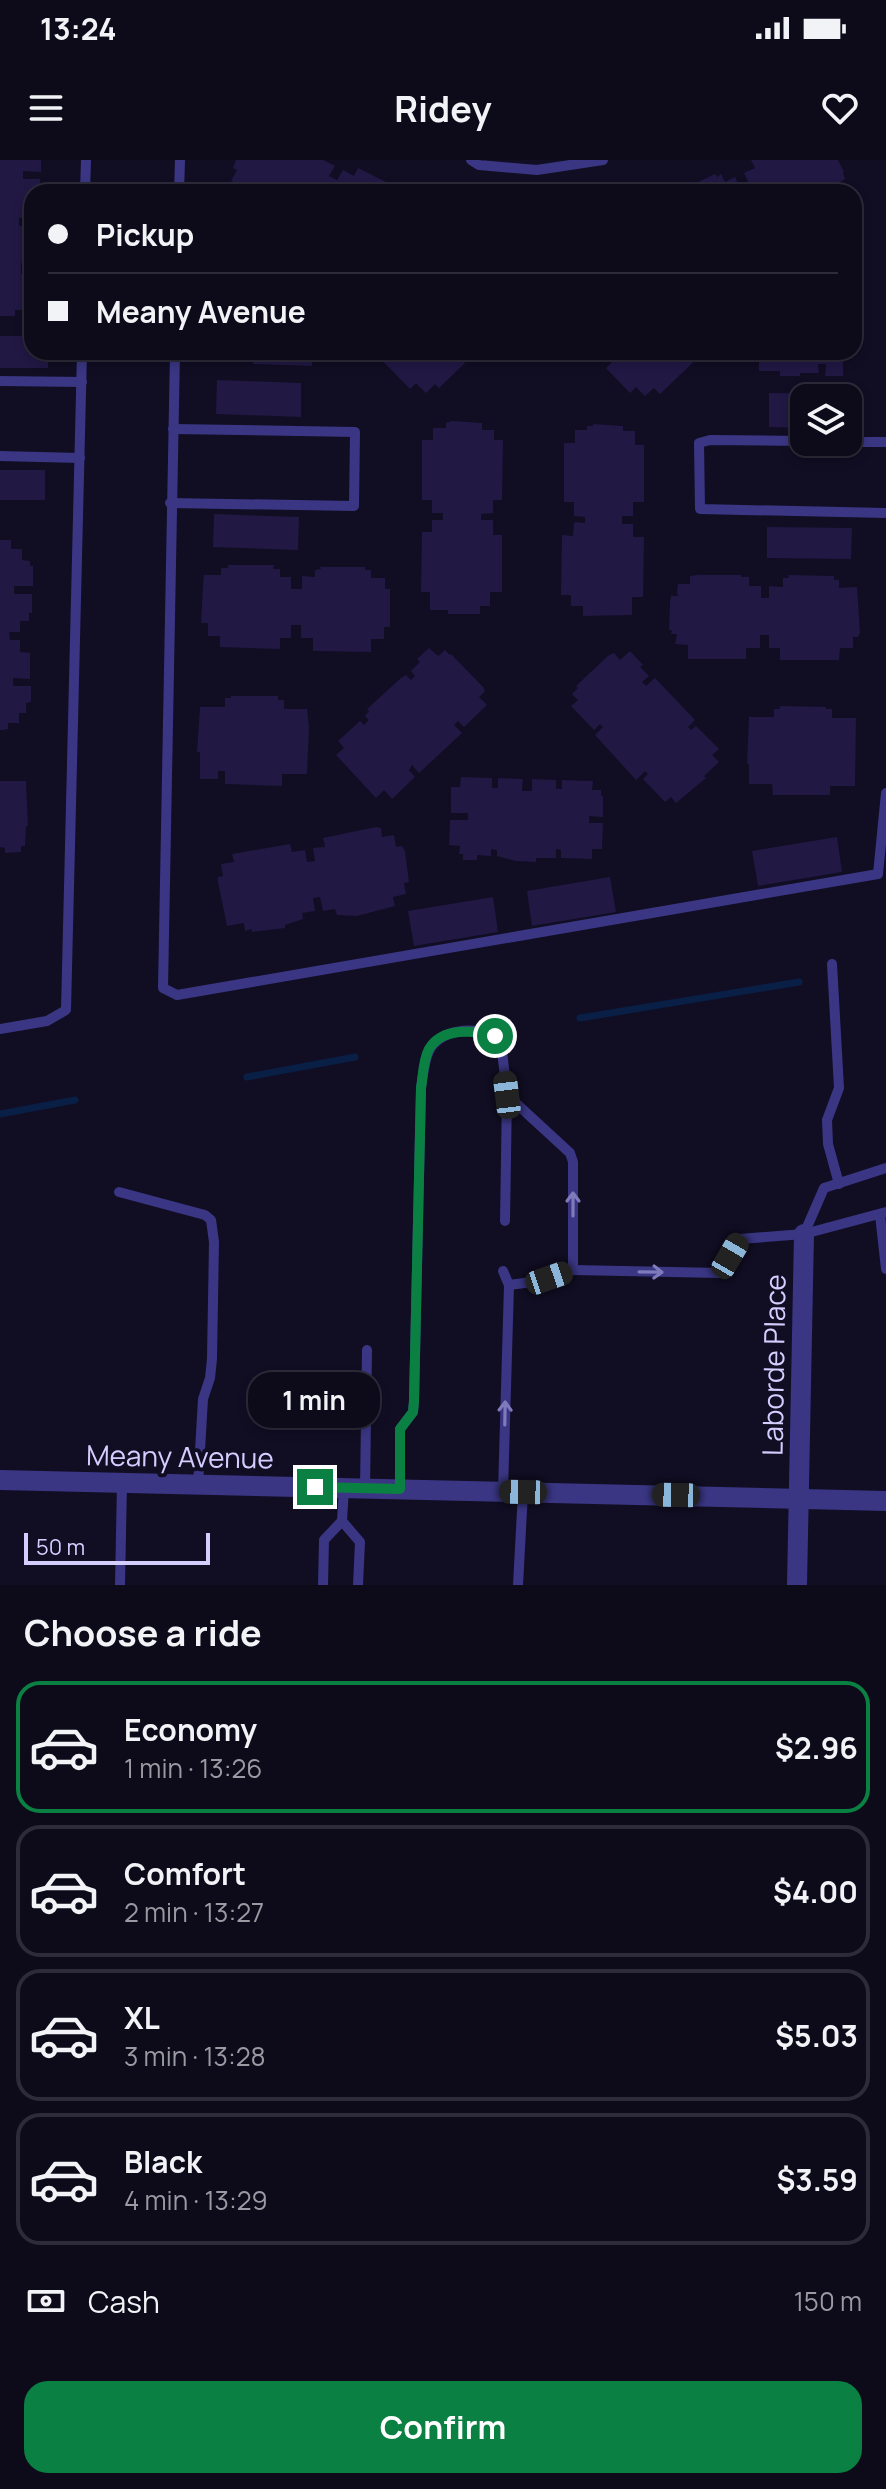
<!DOCTYPE html>
<html lang="en">
<head>
<meta charset="utf-8">
<style>
	body { margin:0; font-family:Manrope,sans-serif; background:#1b1827; color:#f1f3f6; height:100vh; display:flex; flex-direction:column; font-size:30px; white-space:nowrap }
	* { box-sizing:border-box; margin:0 }
	p { font-size:26px; color:#9a9aa2 }
	.icon { flex:none; width:44px; height:44px; fill:none; stroke:currentColor; stroke-width:2; stroke-linecap:round; stroke-linejoin:round }
	.map { position:relative; height:1425px; overflow:hidden }
	.panel { display:flex; flex-direction:column; background:#0d0a1a; flex:1 }
	.panel>* { flex:none }
	.hud { position:absolute; left:24px; top:24px; width:838px; height:176px; border-radius:24px; box-shadow:0 4px 12px #0003,0 0 0 2px #2d2b39; display:grid; align-content:center; height:176px; padding:0 24px; background:#0d0a1a }
	.buttons { position:absolute; left:790px; top:224px; display:grid; gap:16px }
	.buttons a { display:grid; place-items:center; width:72px; height:72px; border-radius:16px; background:#0d0a1a; box-shadow:0 4px 12px #0003,0 0 0 2px #2d2b39; font-size:40px }
	.scale { position:absolute; left:24px; bottom:20px; width:186px; box-sizing:border-box; padding-left:8px; border:4px solid #d4ceff; border-top:0; font-size:22px; line-height:28px; white-space:nowrap; color:#d4ceff; -webkit-text-stroke:6px #110d23; paint-order:stroke }
	.end { position:absolute; width:36px; height:36px; margin:-18px; border:10px solid #0b8043; background:#fff; box-shadow:0 0 0 4px #fff }
	.from { border-radius:50% }
	.bubble { position:absolute; height:56px; border-radius:24px; background:#0d0a1a; box-shadow:0 4px 12px #0003,0 0 0 2px #2d2b39; font-size:26px; font-weight:700; line-height:56px; text-align:center }
	.car { position:absolute; width:24px; height:48px; margin:-24px -12px; border-radius:10px; box-shadow:0 0 6px 2px #0007; background:linear-gradient(#222 24%,#8ab4d8 0 40%,#222 0 76%,#8ab4d8 0 86%,#222 0) }
	.hud b { display:flex; align-items:center; gap:28px; height:76px; font-size:30px }
	.hud b+b { border-top:2px solid #2d2b39 }
	.hud i { width:20px; height:20px; background:#f1f3f6 }
	ul { padding:0; list-style:none }
	li { display:flex; align-items:center; gap:24px; height:132px; margin:0 16px 12px; padding:0 8px; border:4px solid #2d2b39; border-radius:24px }
	li div { flex:1 }
	li b { display:block; font-size:30px }
	li em { font-style:normal; font-weight:700 }
	li.selected { border-color:#0b8043 }
	li>.icon { width:72px; height:72px; stroke-width:1.5 }
	h2 { padding:0 24px; font-size:36px; line-height:96px }
	.pay { display:flex; align-items:center; gap:20px; height:88px; padding:0 24px; font-size:30px }
	.pay p { margin-inline-start:auto }
	.action { display:flex; gap:16px; margin-top:auto; padding:16px 24px }
	.action a { flex:1; height:92px; border-radius:24px; background:#0b8043; color:#fff; font-size:32px; font-weight:700; line-height:92px; text-align:center }
	.status { display:flex; justify-content:space-between; align-items:center; height:56px; padding:0 40px; background:#0d0a1a; direction:ltr }
	.status svg { height:22px; fill:currentColor }
	header { display:flex; justify-content:space-between; align-items:center; height:104px; padding:0 24px; background:#0d0a1a; font-size:36px; font-weight:700 }
	.map>svg:first-child { display:block }
	.lines { fill:none; stroke-linecap:round; stroke-linejoin:round }
	.stream { stroke:#0a1f45; stroke-width:7 }
	.building { fill:#211844 }
	.service { stroke:#3a3683; stroke-width:10 }
	.minor { stroke:#3a3683; stroke-width:20 }
	.tertiary { stroke:#3a3683; stroke-width:20 }
	.oneway { stroke:#7f7abb }
	.route { stroke:#0b8043; stroke-width:10 }
	.labels { text-anchor:middle; dominant-baseline:central; stroke-width:8; stroke-linejoin:round; paint-order:stroke }
	.street-label { font-size:28px; fill:#d4ceff; stroke:#110d23 }
</style>
</head>
<body>
<div class="status"><b>13:24</b><svg viewBox="0 0 49 12"><path d="M0 12V9h3v3zM5 12V6h3v6zM10 12V3h3v9zM15 12V0h3v12zM26 1h20v11H26zM47 4h2v5h-2z"/></svg></div>
<header><svg class="icon" aria-label="menu" viewBox="0 0 24 24"><path d="M4 6h16M4 12h16M4 18h16"/></svg>Ridey<svg class="icon" aria-label="heart" viewBox="0 0 24 24"><path d="M12 20l-8-8c-3-5 5-10 8-4 3-6 11-1 8 4z"/></svg></header>
<div class="map">
<svg width="886" height="1425" viewBox="0 0 886 1425">
	<rect width="100%" height="100%" fill="#110d23"/>
	<g class="lines">
		<!-- stream -->
		<g class="stream">
			<polyline points="580,858 799,822"/>
			<polyline points="247,917 355,897"/>
			<polyline points="0,954 75,940"/>
		</g>
	</g>
	<!-- building -->
	<g class="building">
		<polygon points="0,0 41,0 41,12 23,11 23,19 40,19 40,32 32,32 29,58 19,58 19,66 29,66 28,81 32,81 32,104 21,103 21,114 32,114 32,138 28,138 28,150 15,150 15,156 0,156"/>
		<polygon points="236,0 323,0 335,6 329,16 337,20 343,10 354,16 358,8 406,32 243,32 245,28 231,21 237,10 233,8"/>
		<polygon points="751,0 838,0 844,12 843,13 845,19 840,22 845,32 677,32 715,14 717,17 721,14 725,22 735,17 740,28 749,24 744,13 755,8"/>
		<polygon points="0,176 32,176 32,192 48,192 48,208 0,208"/>
		<rect x="230" y="192" width="16" height="7"/>
		<polygon points="253,192 312,192 312,206 253,204"/>
		<polygon points="374,192 466,192 460,197 465,203 439,228 435,224 426,233 416,223 410,229"/>
		<polygon points="603,192 704,192 660,234 654,228 645,236 636,227 630,233 606,208 612,202"/>
		<polygon points="735,192 843,192 843,216 825,216 826,204 818,204 819,213 800,213 800,216 780,216 780,211 759,211 759,200 735,200"/>
		<polygon points="217,220 301,223 301,257 216,254"/>
		<polygon points="769,233 855,234 855,268 848,268 848,238 804,238 804,268 769,267"/>
		<polygon points="452,261 482,263 482,270 494,270 494,280 503,280 502,340 493,340 493,353 481,354 481,360 493,360 493,375 502,375 502,432 490,432 490,446 480,446 480,454 448,454 448,450 430,450 430,432 421,432 422,372 432,372 432,360 443,360 443,353 432,353 432,340 422,340 422,280 433,280 433,268 446,268 446,263"/>
		<polygon points="593,264 623,266 623,271 635,271 635,285 644,285 644,342 633,342 633,356 622,356 622,364 633,364 633,377 644,377 643,437 632,437 632,455 583,456 583,446 571,446 571,435 561,435 562,375 573,376 574,362 585,363 585,357 574,356 574,342 564,342 564,283 575,283 575,270 587,270 587,266 593,266"/>
		<rect x="0" y="310" width="45" height="30"/>
		<polygon points="214,354 299,357 298,390 213,387"/>
		<polygon points="767,367 852,368 851,399 767,398"/>
		<polygon points="0,380 11,380 11,389 22,389 22,400 30,401 30,406 33,406 33,426 14,426 14,434 32,434 32,453 29,453 29,461 20,461 20,472 9,472 10,480 20,480 20,492 30,493 30,519 13,518 13,526 31,526 31,542 26,543 26,553 19,553 19,563 8,563 8,569 4,570 0,570"/>
		<polygon points="228,405 274,405 273,409 280,409 280,417 291,417 291,429 302,429 302,416 315,417 315,410 321,409 320,407 365,407 365,410 371,410 371,418 385,418 385,429 390,429 390,467 384,467 384,479 371,479 371,492 313,491 313,478 301,478 301,465 291,465 291,478 280,478 280,489 220,487 220,476 208,476 208,463 201,463 203,426 204,415 221,415 221,408 228,408"/>
		<polygon points="697,415 741,415 741,417 749,417 749,426 761,426 761,438 769,438 769,426 783,427 783,418 789,418 788,415 834,416 834,420 839,420 839,428 857,427 860,473 858,477 853,477 853,488 840,488 839,500 780,500 780,488 769,488 769,475 760,475 760,488 746,488 746,499 688,499 688,485 675,484 677,474 671,474 672,470 669,470 670,442 671,436 679,436 677,434 678,424 690,424 690,416"/>
		<polygon points="429,488 438,496 445,490 450,495 451,494 483,527 485,531 479,537 487,545 464,567 458,561 454,565 462,573 419,613 412,605 409,610 415,617 392,639 384,630 376,638 336,595 344,588 338,581 360,561 364,565 369,560 365,556 369,551 367,549 401,518 406,515 411,520 415,516 411,511 420,502 417,499"/>
		<polygon points="630,491 643,505 640,507 649,516 642,522 646,526 655,518 695,560 688,567 691,570 696,566 719,589 712,595 719,602 704,616 706,618 676,643 671,637 665,642 643,619 648,614 645,611 636,620 595,575 603,567 600,564 594,570 571,546 578,540 572,534 578,528 576,526 609,495 614,493 620,500"/>
		<polygon points="231,536 278,536 278,540 284,540 284,549 307,549 309,567 307,614 282,614 282,626 225,624 225,611 218,611 218,619 200,619 200,592 197,592 200,547 225,547 225,538 231,538"/>
		<polygon points="780,546 826,547 826,549 832,549 832,558 856,558 855,626 830,626 830,635 773,635 772,624 749,624 749,604 747,604 749,557 774,557 774,549 780,549"/>
		<polygon points="461,617 492,618 492,628 498,628 498,618 523,619 522,631 532,631 532,619 556,620 556,629 562,629 562,620 593,621 592,630 601,630 601,636 603,636 603,657 589,656 589,663 603,663 602,689 592,689 592,699 561,698 561,690 556,689 556,698 536,698 536,702 516,701 497,696 497,690 491,689 491,696 477,695 477,700 463,700 463,694 459,694 460,686 449,685 450,660 468,660 468,653 451,653 451,627 460,627"/>
		<polygon points="0,621 26,621 28,666 26,666 25,686 21,686 21,692 5,693 5,688 0,687"/>
		<polygon points="376,667 381,668 382,677 394,675 396,687 402,686 405,691 409,722 404,723 406,734 393,737 395,746 357,756 337,755 335,749 323,751 320,737 313,738 315,751 302,753 303,759 285,765 285,768 252,772 252,769 245,771 244,763 227,766 218,722 218,717 223,716 221,704 234,702 232,694 290,684 292,692 305,690 307,702 315,701 313,688 325,687 323,678"/>
		<polygon points="837,677 842,712 758,726 752,691"/>
		<polygon points="610,717 616,752 532,766 527,731"/>
		<polygon points="493,737 498,772 414,786 408,751"/>
	</g>
	<g class="lines">
		<!-- service -->
		<g class="service">
			<polyline points="471,0 479,5 537,10 603,0"/>
			<polyline points="85,32 86,0"/>
			<polyline points="179,32 180,0"/>
			<polyline points="175,192 163,828 177,835 878,714 886,633"/>
			<polyline points="0,221 82,222"/>
			<polyline points="804,281 710,280 699,283 700,349 886,353"/>
			<polyline points="848,282 886,282"/>
			<polyline points="0,296 80,298"/>
			<polyline points="170,343 354,346 355,272 173,269"/>
			<polyline points="832,804 839,928 827,960 828,984 839,1024"/>
			<polyline points="0,869 47,861 66,850 82,192"/>
			<polyline points="119,1032 205,1055 211,1060 214,1082 212,1199 210,1218 203,1239 198,1325"/>
			<polyline points="880,1055 886,1109"/>
			<polyline points="505,1061 507,935"/>
			<polyline points="804,1074 824,1028 886,1008"/>
			<polyline points="573,1110 720,1113 740,1079 804,1074 886,1052"/>
			<polyline points="503,1111 509,1125"/>
			<polyline points="344,1328 342,1361 360,1382 358,1425"/>
			<polyline points="365,1328 367,1190"/>
			<path d="M400 1329V1269L413 1252 414 1241 421 928C423 916 424 902 429 891 441 867 484 864 501 882L507 935 570 993 573 1002V1110L532 1122 509 1125 503 1331"/>
			<polyline points="120,1425 122,1323"/>
			<polyline points="323,1425 324,1380 342,1361"/>
			<polyline points="518,1425 523,1332"/>
		</g>
		<!-- minor -->
		<polyline class="minor" points="797,1425 804,1074"/>
		<!-- tertiary -->
		<polyline class="tertiary" points="0,1320 886,1341"/>
	</g>
	<!-- one-way arrows -->
	<defs><path id="oneway-shaft" d="M-6 0H5M1.5-3L5.5 0L1.5 3" fill="none" stroke-width="1.6" stroke-linecap="round" stroke-linejoin="round" transform="scale(2)"/></defs>
	<g class="oneway">
		<use href="#oneway-shaft" transform="translate(573 1044) rotate(-90)"/>
		<use href="#oneway-shaft" transform="translate(651 1112) rotate(1)"/>
		<use href="#oneway-shaft" transform="translate(505 1253) rotate(-89)"/>
	</g>
	<g class="lines">
		<!-- route -->
		<path class="route" d="M315 1327 400 1329V1269L413 1252 414 1241 421 928C423 916 423 900 429 889 442 867 474 870 495 876"/>
	</g>
	<g class="labels">
		<!-- street labels -->
		<g class="street-label">
			<text transform="translate(773 1205) rotate(-89)">Laborde Place</text>
			<text transform="translate(180 1296) rotate(1)">Meany Avenue</text>
		</g>
	</g>
</svg>
<div class="buttons">
<a><svg class="icon" aria-label="layers" viewBox="0 0 24 24"><path d="M12 4l9 5-9 5-9-5zM3 14l9 5 9-5"/></svg></a>
</div>
<div class="scale">50 m</div>
<i class="end from" style="left:495px;top:876px"></i>
<i class="end" style="left:315px;top:1327px"></i>
<div class="bubble" style="left:248px;top:1212px;width:132px">1 min</div>
<i class="car" style="left:507px;top:935px;rotate:353deg"></i>
<i class="car" style="left:730px;top:1096px;rotate:30deg"></i>
<i class="car" style="left:549px;top:1118px;rotate:71deg"></i>
<i class="car" style="left:523px;top:1332px;rotate:271deg"></i>
<i class="car" style="left:676px;top:1335px;rotate:271deg"></i>
<div class="hud">
<b><i class="from"></i>Pickup</b>
<b><i></i>Meany Avenue</b>
</div>
</div>
<section class="panel">
<h2>Choose a ride</h2>
<ul>
<li class="selected"><svg class="icon" aria-label="car" viewBox="0 0 24 24"><path d="M5 17H2v-5l4-1 3-4h7l3 4 3 1v5h-3M9 17h6M6 11h13"/><circle cx="7" cy="17" r="2"/><circle cx="17" cy="17" r="2"/></svg><div><b>Economy</b><p>1 min · 13:26</p></div><em>$2.96</em></li>
<li><svg class="icon" aria-label="car" viewBox="0 0 24 24"><path d="M5 17H2v-5l4-1 3-4h7l3 4 3 1v5h-3M9 17h6M6 11h13"/><circle cx="7" cy="17" r="2"/><circle cx="17" cy="17" r="2"/></svg><div><b>Comfort</b><p>2 min · 13:27</p></div><em>$4.00</em></li>
<li><svg class="icon" aria-label="car" viewBox="0 0 24 24"><path d="M5 17H2v-5l4-1 3-4h7l3 4 3 1v5h-3M9 17h6M6 11h13"/><circle cx="7" cy="17" r="2"/><circle cx="17" cy="17" r="2"/></svg><div><b>XL</b><p>3 min · 13:28</p></div><em>$5.03</em></li>
<li><svg class="icon" aria-label="car" viewBox="0 0 24 24"><path d="M5 17H2v-5l4-1 3-4h7l3 4 3 1v5h-3M9 17h6M6 11h13"/><circle cx="7" cy="17" r="2"/><circle cx="17" cy="17" r="2"/></svg><div><b>Black</b><p>4 min · 13:29</p></div><em>$3.59</em></li>
</ul>
<div class="pay"><svg class="icon" aria-label="cash" viewBox="0 0 24 24"><path d="M3 7h18v10H3z"/><circle cx="12" cy="12" r="2"/></svg>Cash<p>150 m</p></div>
<div class="action"><a>Confirm</a></div>
</section>
</body>
</html>
